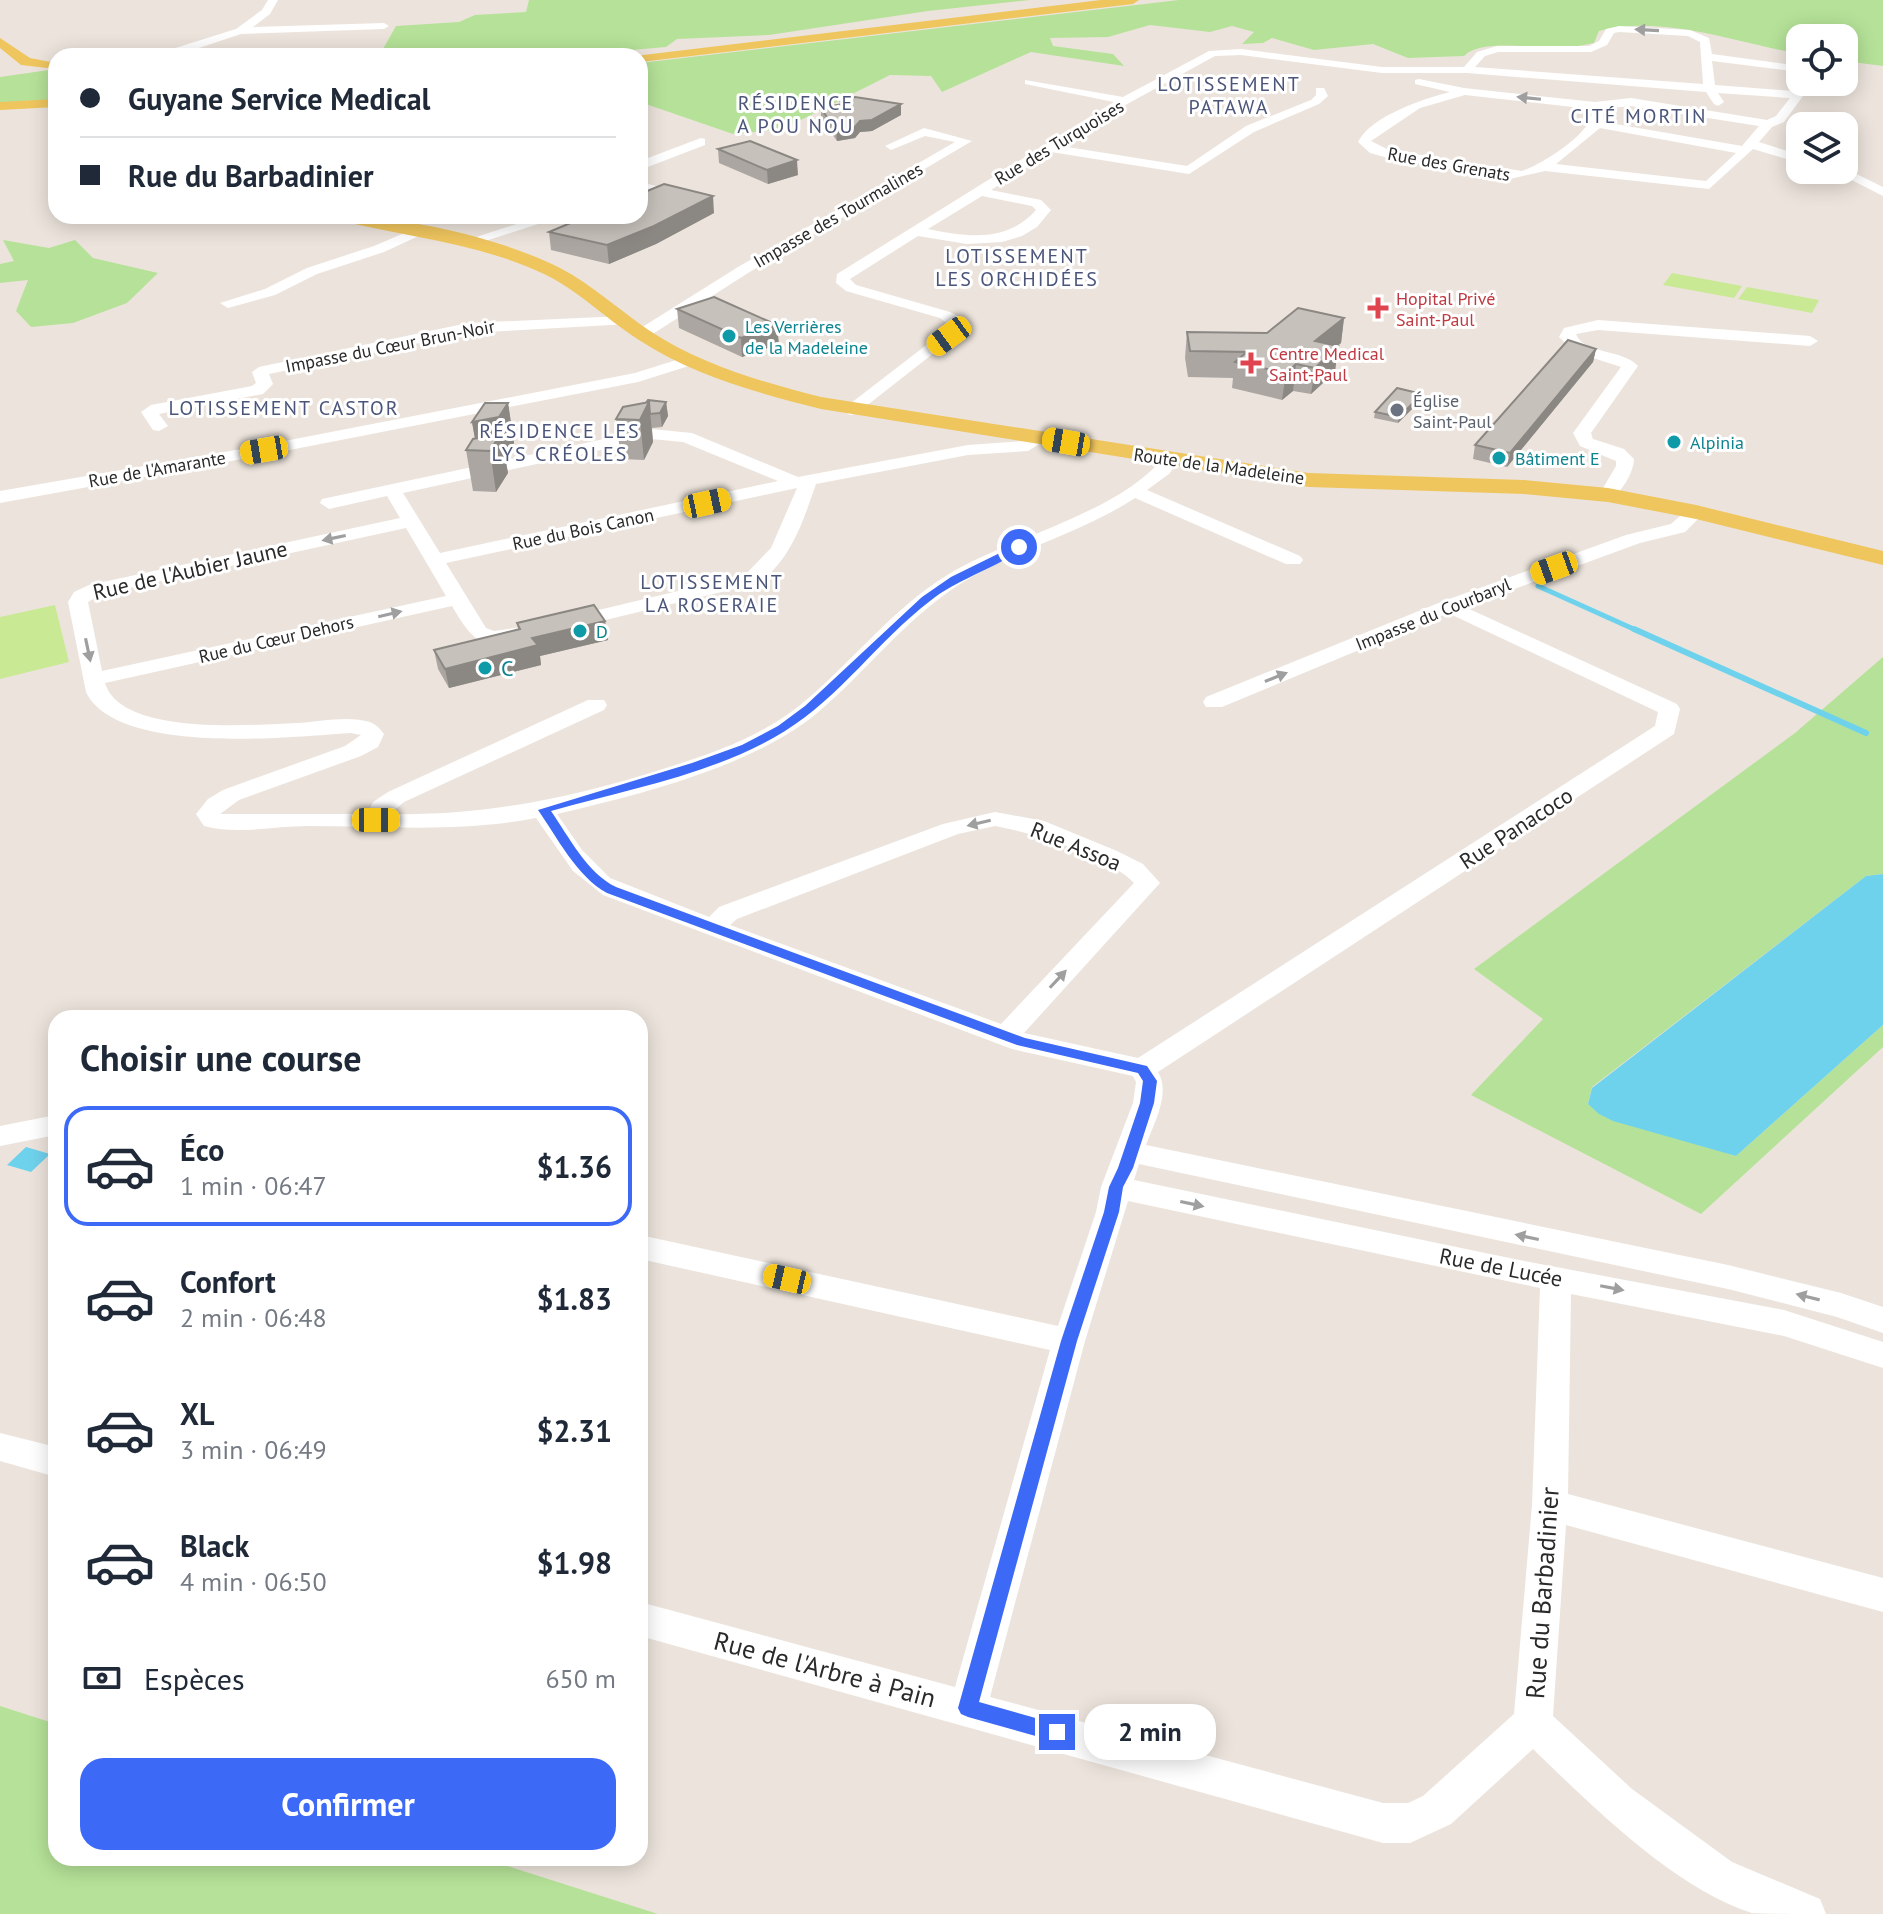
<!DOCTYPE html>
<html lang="fr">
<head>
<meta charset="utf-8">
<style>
	body { margin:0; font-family:"PT Sans",sans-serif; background:#f2f2f3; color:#1f2937; height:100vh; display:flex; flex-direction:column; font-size:30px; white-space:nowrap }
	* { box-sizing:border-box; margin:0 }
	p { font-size:26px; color:#747a83 }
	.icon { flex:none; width:44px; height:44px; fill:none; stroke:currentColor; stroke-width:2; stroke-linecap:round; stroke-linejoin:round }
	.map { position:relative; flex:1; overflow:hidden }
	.drawer { position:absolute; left:48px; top:1010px; width:600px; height:856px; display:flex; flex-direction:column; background:#fff; border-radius:24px; box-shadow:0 4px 20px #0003 }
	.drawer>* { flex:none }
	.hud { position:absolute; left:48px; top:48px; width:600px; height:176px; border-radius:24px; box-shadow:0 4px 20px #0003; display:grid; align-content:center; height:176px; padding:0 32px; background:#fff }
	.fabs { position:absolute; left:1786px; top:24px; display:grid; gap:16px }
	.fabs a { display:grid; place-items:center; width:72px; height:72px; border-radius:16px; background:#fff; box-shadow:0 4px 20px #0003; font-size:40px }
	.end { position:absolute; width:36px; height:36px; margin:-18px; border:10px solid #3d69f7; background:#fff; box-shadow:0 0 0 4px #fff }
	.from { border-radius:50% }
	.bubble { position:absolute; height:56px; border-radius:24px; background:#fff; box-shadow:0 4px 20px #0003; font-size:26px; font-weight:700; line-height:56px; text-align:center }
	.car { position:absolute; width:24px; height:48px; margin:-24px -12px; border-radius:10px; box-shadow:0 0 6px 2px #0007; background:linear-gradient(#f5c518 24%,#345 0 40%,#f5c518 0 76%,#345 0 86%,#f5c518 0) }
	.hud b { display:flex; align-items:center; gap:28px; height:76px; font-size:30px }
	.hud b+b { border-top:2px solid #e0e1e3 }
	.hud i { width:20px; height:20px; background:#1f2937 }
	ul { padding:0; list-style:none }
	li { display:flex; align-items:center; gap:24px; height:120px; margin:0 16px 12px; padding:0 16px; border:4px solid transparent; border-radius:24px }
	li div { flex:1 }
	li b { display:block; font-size:30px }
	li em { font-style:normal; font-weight:700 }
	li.selected { border-color:#3d69f7 }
	li>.icon { width:72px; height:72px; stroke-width:1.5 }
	h2 { padding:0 32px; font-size:36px; line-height:96px }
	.pay { display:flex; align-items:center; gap:20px; height:88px; padding:0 32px; font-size:30px }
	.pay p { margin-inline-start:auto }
	.cta { display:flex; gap:16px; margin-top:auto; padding:16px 32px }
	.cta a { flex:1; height:92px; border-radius:24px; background:#3d69f7; color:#fff; font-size:32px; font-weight:700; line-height:92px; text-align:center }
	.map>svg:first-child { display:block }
	.green { fill:#b5e298 }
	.pitch { fill:#c9e994 }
	.water { fill:#6fd2ed }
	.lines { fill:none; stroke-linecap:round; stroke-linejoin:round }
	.stream-far1 { stroke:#6fd2ed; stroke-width:5 }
	.stream { stroke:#6fd2ed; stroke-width:6 }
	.minor { fill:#fff; fill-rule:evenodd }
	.major { fill:#efc55e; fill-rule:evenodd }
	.wall { fill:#aba6a1 }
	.shaded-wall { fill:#8b8783 }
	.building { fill:#c7c1bb; stroke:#8b8783; stroke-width:2 }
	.oneway { fill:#9f9f9f }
	.route { fill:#3d69f7 }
	.health-dot { fill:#e0444e; stroke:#fff; stroke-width:3 }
	.culture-dot { fill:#0f9aa8; stroke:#fff; stroke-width:3 }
	.worship-dot { fill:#6b7280; stroke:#fff; stroke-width:3 }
	.labels { text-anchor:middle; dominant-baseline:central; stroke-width:6; stroke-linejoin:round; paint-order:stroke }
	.far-street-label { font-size:18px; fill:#2a2a2a; stroke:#fff }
	.far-health-label { font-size:18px; fill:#be3a42; stroke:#fff; text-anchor:start }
	.far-culture-label { font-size:18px; fill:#0d838f; stroke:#fff; text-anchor:start }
	.far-worship-label { font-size:18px; fill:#5b616d; stroke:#fff; text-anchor:start }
	.far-neighbourhood-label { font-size:20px; letter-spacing:2px; fill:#4b557a; stroke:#fff }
	.street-label { font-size:22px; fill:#2a2a2a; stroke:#fff }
	.culture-label { font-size:22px; fill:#0d838f; stroke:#fff; text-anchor:start }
	.near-street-label { font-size:26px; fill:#2a2a2a; stroke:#fff }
</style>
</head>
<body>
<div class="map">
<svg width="1883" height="1914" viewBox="0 0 1883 1914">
	<rect width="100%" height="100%" fill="#ece4dc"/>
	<!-- green -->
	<g class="green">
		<polygon points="529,0 1030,0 928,11 769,35 677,39 666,47 562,56 379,56 396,26 459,22 475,15 526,12"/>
		<path d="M1179 0H1883V66L1844 61V38H1800V54C1737 43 1663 14 1599 31L1594 43C1583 45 1573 47 1562 48 1537 49 1482 38 1464 56L1408 58 1373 44 1314 50 1272 38 1263 43 1242 44 1254 32 1232 26 1210 32 1150 25 1108 37 1050 38 1053 46 1113 54 1124 66 1031 52 942 92 931 76 890 75 783 129 733 134 640 102V63Z"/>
		<polygon points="56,69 56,102 0,104 0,77"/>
		<polygon points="3,240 49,248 75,240 93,258 158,273 127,303 73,323 31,327 16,311 28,280 0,283 0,264 14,261"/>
		<polygon points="1883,657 1883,874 1866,876 1592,1087 1588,1104 1736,1156 1883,1025 1883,1047 1701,1214 1471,1095 1543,1019 1474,969 1795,733"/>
		<polygon points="0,1706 56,1724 56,1858 482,1858 658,1914 0,1914"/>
	</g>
	<!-- pitch -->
	<g class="pitch">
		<polygon points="1672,273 1742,286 1734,298 1663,285"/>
		<polygon points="1747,287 1819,300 1812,313 1738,299"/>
		<polygon points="55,605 69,662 0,679 0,617"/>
	</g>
	<!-- water -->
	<g class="water">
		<polygon points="1883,874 1883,1025 1736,1156 1613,1121 1599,1114 1588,1104 1592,1088 1866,876"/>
		<polygon points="26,1147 50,1154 31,1172 7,1165"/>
	</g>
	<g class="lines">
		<!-- stream-far1 -->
		<polyline class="stream-far1" points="1538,586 1638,631"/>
		<!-- stream -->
		<polyline class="stream" points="1634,629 1866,733"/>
		<!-- minor -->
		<g class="minor">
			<polygon points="268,0 278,0 270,14 253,27 384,23 389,26 384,29 241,34 187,52 150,56 236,29 262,10"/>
			<path d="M1619 26 1690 30 1709 38 1712 54 1800 66V72L1712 61 1715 85 1794 91 1801 83H1809L1811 85 1784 122 1772 127 1759 142 1800 155V163L1753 149 1709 189 1545 171 1510 179 1388 158 1370 153 1358 142C1371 116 1423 99 1450 92L1415 84V80L1419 79 1464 88 1595 102 1631 98 1767 120 1776 116 1790 98 1718 93 1724 102 1718 106 1714 104 1706 92 1467 73H1382L1241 55 1215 56 1129 103 1061 146 1187 166 1246 126 1311 100 1316 95V88H1324L1328 96 1319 104 1254 132 1189 174 1051 152 991 190 1041 200 1051 210 1037 227 1022 236 1002 242 967 244 918 236 850 279 856 285 950 312 961 318 967 327 856 414 850 415 842 410 951 326 940 318 846 291 836 283 837 274 1114 102 1025 84V80L1123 97 1209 51 1241 49 1382 67H1464L1477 52 1497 46H1589L1599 41 1606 29ZM1619 32 1688 36 1700 42 1703 84 1475 67 1485 56 1498 52H1591L1607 45 1614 33ZM1465 95 1591 109C1598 130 1541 165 1522 171L1389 150 1371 141 1420 108ZM1631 106 1759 126 1742 146 1604 122 1602 109ZM1600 128 1736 153 1706 181 1556 164ZM982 196 1032 206 1036 210C1007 243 968 237 928 229Z"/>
			<polygon points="924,128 972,141 748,273 648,337 636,337 636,331 738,267 955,142 925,136 891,150 885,146"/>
			<polygon points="701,138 705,139 705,145 640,170 640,161"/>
			<polygon points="1844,168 1883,187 1883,196 1832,170"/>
			<polygon points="640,182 668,189 670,192 663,196 640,190"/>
			<polygon points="541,216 563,216 470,246 465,247 458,243"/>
			<polygon points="416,228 423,232 421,235 384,252 317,274 275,295 228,308 220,303 265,289 307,268 374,246"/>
			<polygon points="624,316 632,321 629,324 468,333 269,374 273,384 263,394 159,414 168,426 159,431 153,430 141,412 151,405 252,386 256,383 252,372 259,367 468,323"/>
			<path d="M1598 320 1810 336 1818 341 1810 346 1598 330 1576 334C1583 354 1623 349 1638 366L1591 433 1593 439 1624 449 1634 459C1634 472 1620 496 1608 500L1599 495 1616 466V461L1580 446 1573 433 1621 367 1575 352 1559 337 1564 328Z"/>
			<polygon points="689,356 697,361 695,364 638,382 264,455 0,503 0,491 264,445 635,373"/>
			<path d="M651 429 692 433 798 477 968 445 1024 441 1040 433 1049 438 1028 451 968 455 816 484C803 521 792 558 759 583L568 629 558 623 561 619 745 575 771 548 797 488 446 563 486 628 494 631 522 627 532 633 529 637C483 649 476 647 452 606L105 683C121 736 251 725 296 723 319 722 348 715 370 722 377 725 380 729 384 734L378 747 361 756 239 800 220 814H367L373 802 388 792 588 700H604L607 705 604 710 404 802 390 814C485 816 572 798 663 769 711 754 758 738 799 706 851 664 891 609 949 574 1012 536 1118 514 1165 456H1177L1180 460 1169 474 1147 490 1300 556 1303 560 1300 564H1286L1135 498C1080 534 1015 549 960 584 905 619 866 672 816 714 751 767 638 795 557 814L582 850 610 878 709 917 719 907 943 824 995 812 1044 821 1117 851 1143 864 1160 883 1024 1033 1138 1058 1655 726 1658 712 1448 613 1222 707H1206L1203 702 1206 697 1441 602 1626 535 1671 524 1689 508H1703L1705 512 1685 532 1640 543 1465 607 1677 704 1680 709 1674 734 1158 1072C1171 1093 1154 1123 1146 1145L1728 1265 1841 1293 1883 1307V1333L1837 1317 1728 1289 1139 1164 1134 1180 1519 1260 1784 1310 1883 1342V1368L1784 1336 1571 1294 1568 1494 1883 1578V1612L1566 1525 1553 1716 1632 1789 1732 1862 1820 1899 1826 1914C1804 1914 1773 1914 1752 1913 1675 1889 1591 1805 1533 1749L1451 1824 1410 1843H1383L640 1636V1602L955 1687 1050 1350 640 1259V1235L1058 1326 1096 1212 1101 1187 1133 1103 1136 1082 1133 1076 1012 1049 603 895 573 871 536 818C460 833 385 826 308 826 273 826 239 835 204 826L196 814 208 799 223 790 345 746 361 735 351 733C291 737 117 756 86 692L68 602 74 592 89 585 400 518 387 496 329 509 320 503 322 499ZM651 439 683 442 778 481 440 553 403 493ZM406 528 446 596 102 671 88 602 102 594ZM995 826C1033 833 1107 855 1134 883L1001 1024 730 925 737 919 958 834ZM1128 1201 1540 1288 1532 1505 1514 1714 1423 1796 1408 1803H1383L990 1697 1085 1341Z"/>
			<polygon points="56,1115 56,1135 0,1146 0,1126"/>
			<polygon points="0,1433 56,1447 56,1477 0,1461"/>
		</g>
		<!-- major -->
		<g class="major">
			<polygon points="1101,0 1139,0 1133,4 640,62 640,56 635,56"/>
			<polygon points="0,38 30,58 56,63 56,69 21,65 0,48"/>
			<polygon points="56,99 56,107 0,110 0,102"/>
			<path d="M335 216C404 216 498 237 560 268 593 285 620 311 650 331 702 365 762 382 821 397L1309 473 1524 480 1608 488 1696 505 1883 551V565L1696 519 1608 502 1524 494 1309 487 821 409C758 393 694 376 639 340 606 319 579 291 544 274 479 243 406 237 337 220Z"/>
		</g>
	</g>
	<!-- wall -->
	<g class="wall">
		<polygon points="841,102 901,104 901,115 872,131 860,132 855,138 837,141 821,118 821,108 841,104"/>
		<polygon points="718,149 798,175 768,184 719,163"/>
		<polygon points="714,213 656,244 609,264 551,250 549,232"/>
		<polygon points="677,309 779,344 742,357 679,328"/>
		<polygon points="1344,318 1341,343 1337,346 1335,372 1311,394 1293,391 1282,400 1232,388 1233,378 1188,377 1185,358 1187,332 1267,333"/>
		<polygon points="1596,349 1593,362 1507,467 1473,459 1475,445"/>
		<polygon points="1422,394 1420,401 1398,423 1374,418 1375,412"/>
		<polygon points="666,402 668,416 662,427 652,428 653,442 644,460 621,459 616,419"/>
		<polygon points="508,403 514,443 505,457 508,473 496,492 473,491 466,450 475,438 472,422"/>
		<polygon points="605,621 608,640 540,656 541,665 449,688 438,669 434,650 518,629 517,623"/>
	</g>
	<!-- shaded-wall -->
	<g class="shaded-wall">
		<polygon points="901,104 901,115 872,131 860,132 855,138 837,141 836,131"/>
		<polygon points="797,160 798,175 768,184 767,170"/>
		<polygon points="713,196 714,213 656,244 609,264 607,245"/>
		<polygon points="1344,318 1341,343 1311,367 1315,341"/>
		<polygon points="777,325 779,344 742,357 741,338"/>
		<polygon points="1338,346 1335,372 1311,394 1315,368"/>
		<polygon points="1596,349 1593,362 1507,467 1510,453"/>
		<polygon points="1296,364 1293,391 1282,400 1286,373"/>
		<polygon points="1422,394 1420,401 1398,423 1399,417"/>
		<polygon points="649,402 653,442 644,460 640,420"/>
		<polygon points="666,402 668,416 662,427 660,413"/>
		<polygon points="508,403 514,443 505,457 508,473 496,492 490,451 477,450 472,422"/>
		<polygon points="605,621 608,640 540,656 541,665 449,688 445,669 532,638"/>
	</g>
	<!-- building -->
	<g class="building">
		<polygon points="855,97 901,104 872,120 860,121 854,128 836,131 821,108 843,104 841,102"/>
		<polygon points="750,141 797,160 767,170 718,149"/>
		<polygon points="664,184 713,196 654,226 607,245 549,232 587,216 640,216 640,194"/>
		<polygon points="714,297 777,325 741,338 677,309"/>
		<polygon points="1298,308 1344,318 1315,341 1338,346 1315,368 1296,364 1286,373 1235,362 1247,352 1190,351 1187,332 1267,333"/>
		<polygon points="1568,340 1596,349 1510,453 1475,445"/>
		<polygon points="1397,388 1422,394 1399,417 1375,412"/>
		<polygon points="648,400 666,402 660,413 650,414 649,402 646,403"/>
		<polygon points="649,402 640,420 616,419 623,407"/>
		<polygon points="485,403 508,403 499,417 472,422"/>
		<polygon points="501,433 490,451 466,450 473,439"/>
		<polygon points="594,605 605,621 532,638 538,645 445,669 434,650 520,629 517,623"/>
	</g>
	<!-- one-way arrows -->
	<defs><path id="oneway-solid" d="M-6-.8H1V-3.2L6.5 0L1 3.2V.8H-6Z" transform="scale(2)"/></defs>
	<g class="oneway">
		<use href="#oneway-solid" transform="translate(1647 30) rotate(-177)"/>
		<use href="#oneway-solid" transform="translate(1529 98) rotate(-174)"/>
		<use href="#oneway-solid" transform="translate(334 538) rotate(168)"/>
		<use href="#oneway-solid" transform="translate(390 614) rotate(-13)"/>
		<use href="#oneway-solid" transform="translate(88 650) rotate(78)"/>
		<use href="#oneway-solid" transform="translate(1276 677) rotate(-22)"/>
		<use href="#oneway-solid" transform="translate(979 823) rotate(167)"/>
		<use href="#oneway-solid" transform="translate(1058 979) rotate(-47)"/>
		<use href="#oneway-solid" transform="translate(1192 1204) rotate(12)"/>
		<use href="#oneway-solid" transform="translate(1527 1237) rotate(-168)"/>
		<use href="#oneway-solid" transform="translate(1612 1288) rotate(11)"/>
		<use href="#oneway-solid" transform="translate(1808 1297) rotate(-166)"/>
	</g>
	<!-- route -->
	<path class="route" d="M1016 545 1024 547C996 569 958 578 930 601 879 640 840 697 785 731 716 774 628 789 551 811 569 837 587 873 616 887L1025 1038 1147 1066 1157 1081 1154 1103 1133 1168 1123 1187 1119 1212 1077 1341 979 1702 1064 1726 1067 1732 1064 1739 1057 1742 968 1717 961 1714 958 1708 1061 1341 1104 1212 1109 1187 1118 1168 1140 1103 1143 1081 1138 1073 1017 1045 607 893C577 877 557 837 538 810L692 763 742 745 778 726 805 706 922 597 951 577Z"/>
	<!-- markers -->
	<g class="health-dot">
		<path d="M1374 296h8v8h8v8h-8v8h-8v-8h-8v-8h8z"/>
		<path d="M1247 351h8v8h8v8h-8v8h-8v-8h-8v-8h8z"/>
	</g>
	<g class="culture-dot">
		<circle cx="729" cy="336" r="8"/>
		<circle cx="1674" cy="442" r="8"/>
		<circle cx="1499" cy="458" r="8"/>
		<circle cx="580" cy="631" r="8"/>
		<circle cx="485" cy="668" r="8"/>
	</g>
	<circle class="worship-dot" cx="1397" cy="410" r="8"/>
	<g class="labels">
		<!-- far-street labels -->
		<g class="far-street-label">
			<text transform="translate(1059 142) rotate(-31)">Rue des Turquoises</text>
			<text transform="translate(1449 164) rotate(10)">Rue des Grenats</text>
			<text transform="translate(838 215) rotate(-30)">Impasse des Tourmalines</text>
			<text transform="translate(390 346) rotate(-11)">Impasse du Cœur Brun-Noir</text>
			<text transform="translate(1219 466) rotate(8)">Route de la Madeleine</text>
			<text transform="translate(157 469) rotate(-10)">Rue de l'Amarante</text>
			<text transform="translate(583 529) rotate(-12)">Rue du Bois Canon</text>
			<text transform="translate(1433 614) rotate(-22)">Impasse du Courbaryl</text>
			<text transform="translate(276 639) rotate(-13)">Rue du Cœur Dehors</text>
		</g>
		<!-- far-health labels -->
		<g class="far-health-label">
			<text x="1396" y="298">Hopital Privé<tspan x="1396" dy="21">Saint-Paul</tspan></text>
			<text x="1269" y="353">Centre Medical<tspan x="1269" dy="21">Saint-Paul</tspan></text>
		</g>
		<!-- far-culture labels -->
		<g class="far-culture-label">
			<text x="745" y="326">Les Verrières<tspan x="745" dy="21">de la Madeleine</tspan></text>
			<text x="1690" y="442">Alpinia</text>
			<text x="1515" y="458">Bâtiment E</text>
			<text x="596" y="631">D</text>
		</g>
		<!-- far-worship labels -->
		<g class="far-worship-label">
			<text x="1413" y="400">Église<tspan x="1413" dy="21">Saint-Paul</tspan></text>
		</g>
		<!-- far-neighbourhood labels -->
		<g class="far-neighbourhood-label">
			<text x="1229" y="84">LOTISSEMENT<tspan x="1229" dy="23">PATAWA</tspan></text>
			<text x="796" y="103">RÉSIDENCE<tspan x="796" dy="23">A POU NOU</tspan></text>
			<text x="1639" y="116">CITÉ MORTIN</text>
			<text x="1017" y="256">LOTISSEMENT<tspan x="1017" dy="23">LES ORCHIDÉES</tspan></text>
			<text x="284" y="408">LOTISSEMENT CASTOR</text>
			<text x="560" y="431">RÉSIDENCE LES<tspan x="560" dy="23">LYS CRÉOLES</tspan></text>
			<text x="712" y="582">LOTISSEMENT<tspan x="712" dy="23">LA ROSERAIE</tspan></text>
		</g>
		<!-- street labels -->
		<g class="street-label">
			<text transform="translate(190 570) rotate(-13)">Rue de l'Aubier Jaune</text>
			<text transform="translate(1516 828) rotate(-33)">Rue Panacoco</text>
			<text transform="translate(1076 846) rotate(22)">Rue Assoa</text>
			<text transform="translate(1501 1267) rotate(11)">Rue de Lucée</text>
		</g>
		<!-- culture labels -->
		<g class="culture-label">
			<text x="501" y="668">C</text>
		</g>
		<!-- near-street labels -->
		<g class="near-street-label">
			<text transform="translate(1542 1593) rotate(-86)">Rue du Barbadinier</text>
			<text transform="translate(825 1669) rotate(15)">Rue de l'Arbre à Pain</text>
		</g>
	</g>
</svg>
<div class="fabs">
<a><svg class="icon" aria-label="locate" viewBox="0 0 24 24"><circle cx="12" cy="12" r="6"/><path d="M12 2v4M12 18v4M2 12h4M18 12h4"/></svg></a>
<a><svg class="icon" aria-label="layers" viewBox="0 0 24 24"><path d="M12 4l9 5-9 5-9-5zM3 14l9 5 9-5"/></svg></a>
</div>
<i class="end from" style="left:1019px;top:547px"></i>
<i class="end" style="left:1057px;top:1732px"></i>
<div class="bubble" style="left:1084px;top:1704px;width:132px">2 min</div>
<i class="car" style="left:949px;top:336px;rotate:234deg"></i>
<i class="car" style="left:1066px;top:442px;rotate:280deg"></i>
<i class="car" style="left:264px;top:450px;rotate:260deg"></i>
<i class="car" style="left:707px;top:503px;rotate:78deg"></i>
<i class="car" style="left:1554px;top:568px;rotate:250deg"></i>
<i class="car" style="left:376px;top:820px;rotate:90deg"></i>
<i class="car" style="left:787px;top:1279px;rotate:283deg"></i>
<div class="hud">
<b><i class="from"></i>Guyane Service Medical</b>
<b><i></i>Rue du Barbadinier</b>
</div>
<section class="drawer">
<h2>Choisir une course</h2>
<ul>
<li class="selected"><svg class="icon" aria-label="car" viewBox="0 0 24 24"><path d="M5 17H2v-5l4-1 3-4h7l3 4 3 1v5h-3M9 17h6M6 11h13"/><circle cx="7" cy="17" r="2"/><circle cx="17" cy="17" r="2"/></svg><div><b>Éco</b><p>1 min · 06:47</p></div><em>$1.36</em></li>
<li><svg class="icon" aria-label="car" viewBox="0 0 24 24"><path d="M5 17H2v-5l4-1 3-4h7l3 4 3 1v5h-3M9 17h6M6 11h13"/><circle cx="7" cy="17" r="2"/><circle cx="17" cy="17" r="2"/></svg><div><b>Confort</b><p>2 min · 06:48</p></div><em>$1.83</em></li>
<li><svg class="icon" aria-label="car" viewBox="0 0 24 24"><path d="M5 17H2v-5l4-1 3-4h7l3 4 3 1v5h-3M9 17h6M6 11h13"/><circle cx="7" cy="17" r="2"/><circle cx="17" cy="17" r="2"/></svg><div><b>XL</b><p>3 min · 06:49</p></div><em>$2.31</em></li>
<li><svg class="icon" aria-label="car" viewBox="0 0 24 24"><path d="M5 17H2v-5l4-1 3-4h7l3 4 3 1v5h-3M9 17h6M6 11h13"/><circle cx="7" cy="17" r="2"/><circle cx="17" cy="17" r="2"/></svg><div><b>Black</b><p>4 min · 06:50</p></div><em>$1.98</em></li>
</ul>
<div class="pay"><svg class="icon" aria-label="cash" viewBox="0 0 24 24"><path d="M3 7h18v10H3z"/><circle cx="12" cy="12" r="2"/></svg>Espèces<p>650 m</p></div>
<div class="cta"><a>Confirmer</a></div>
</section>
</div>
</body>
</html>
